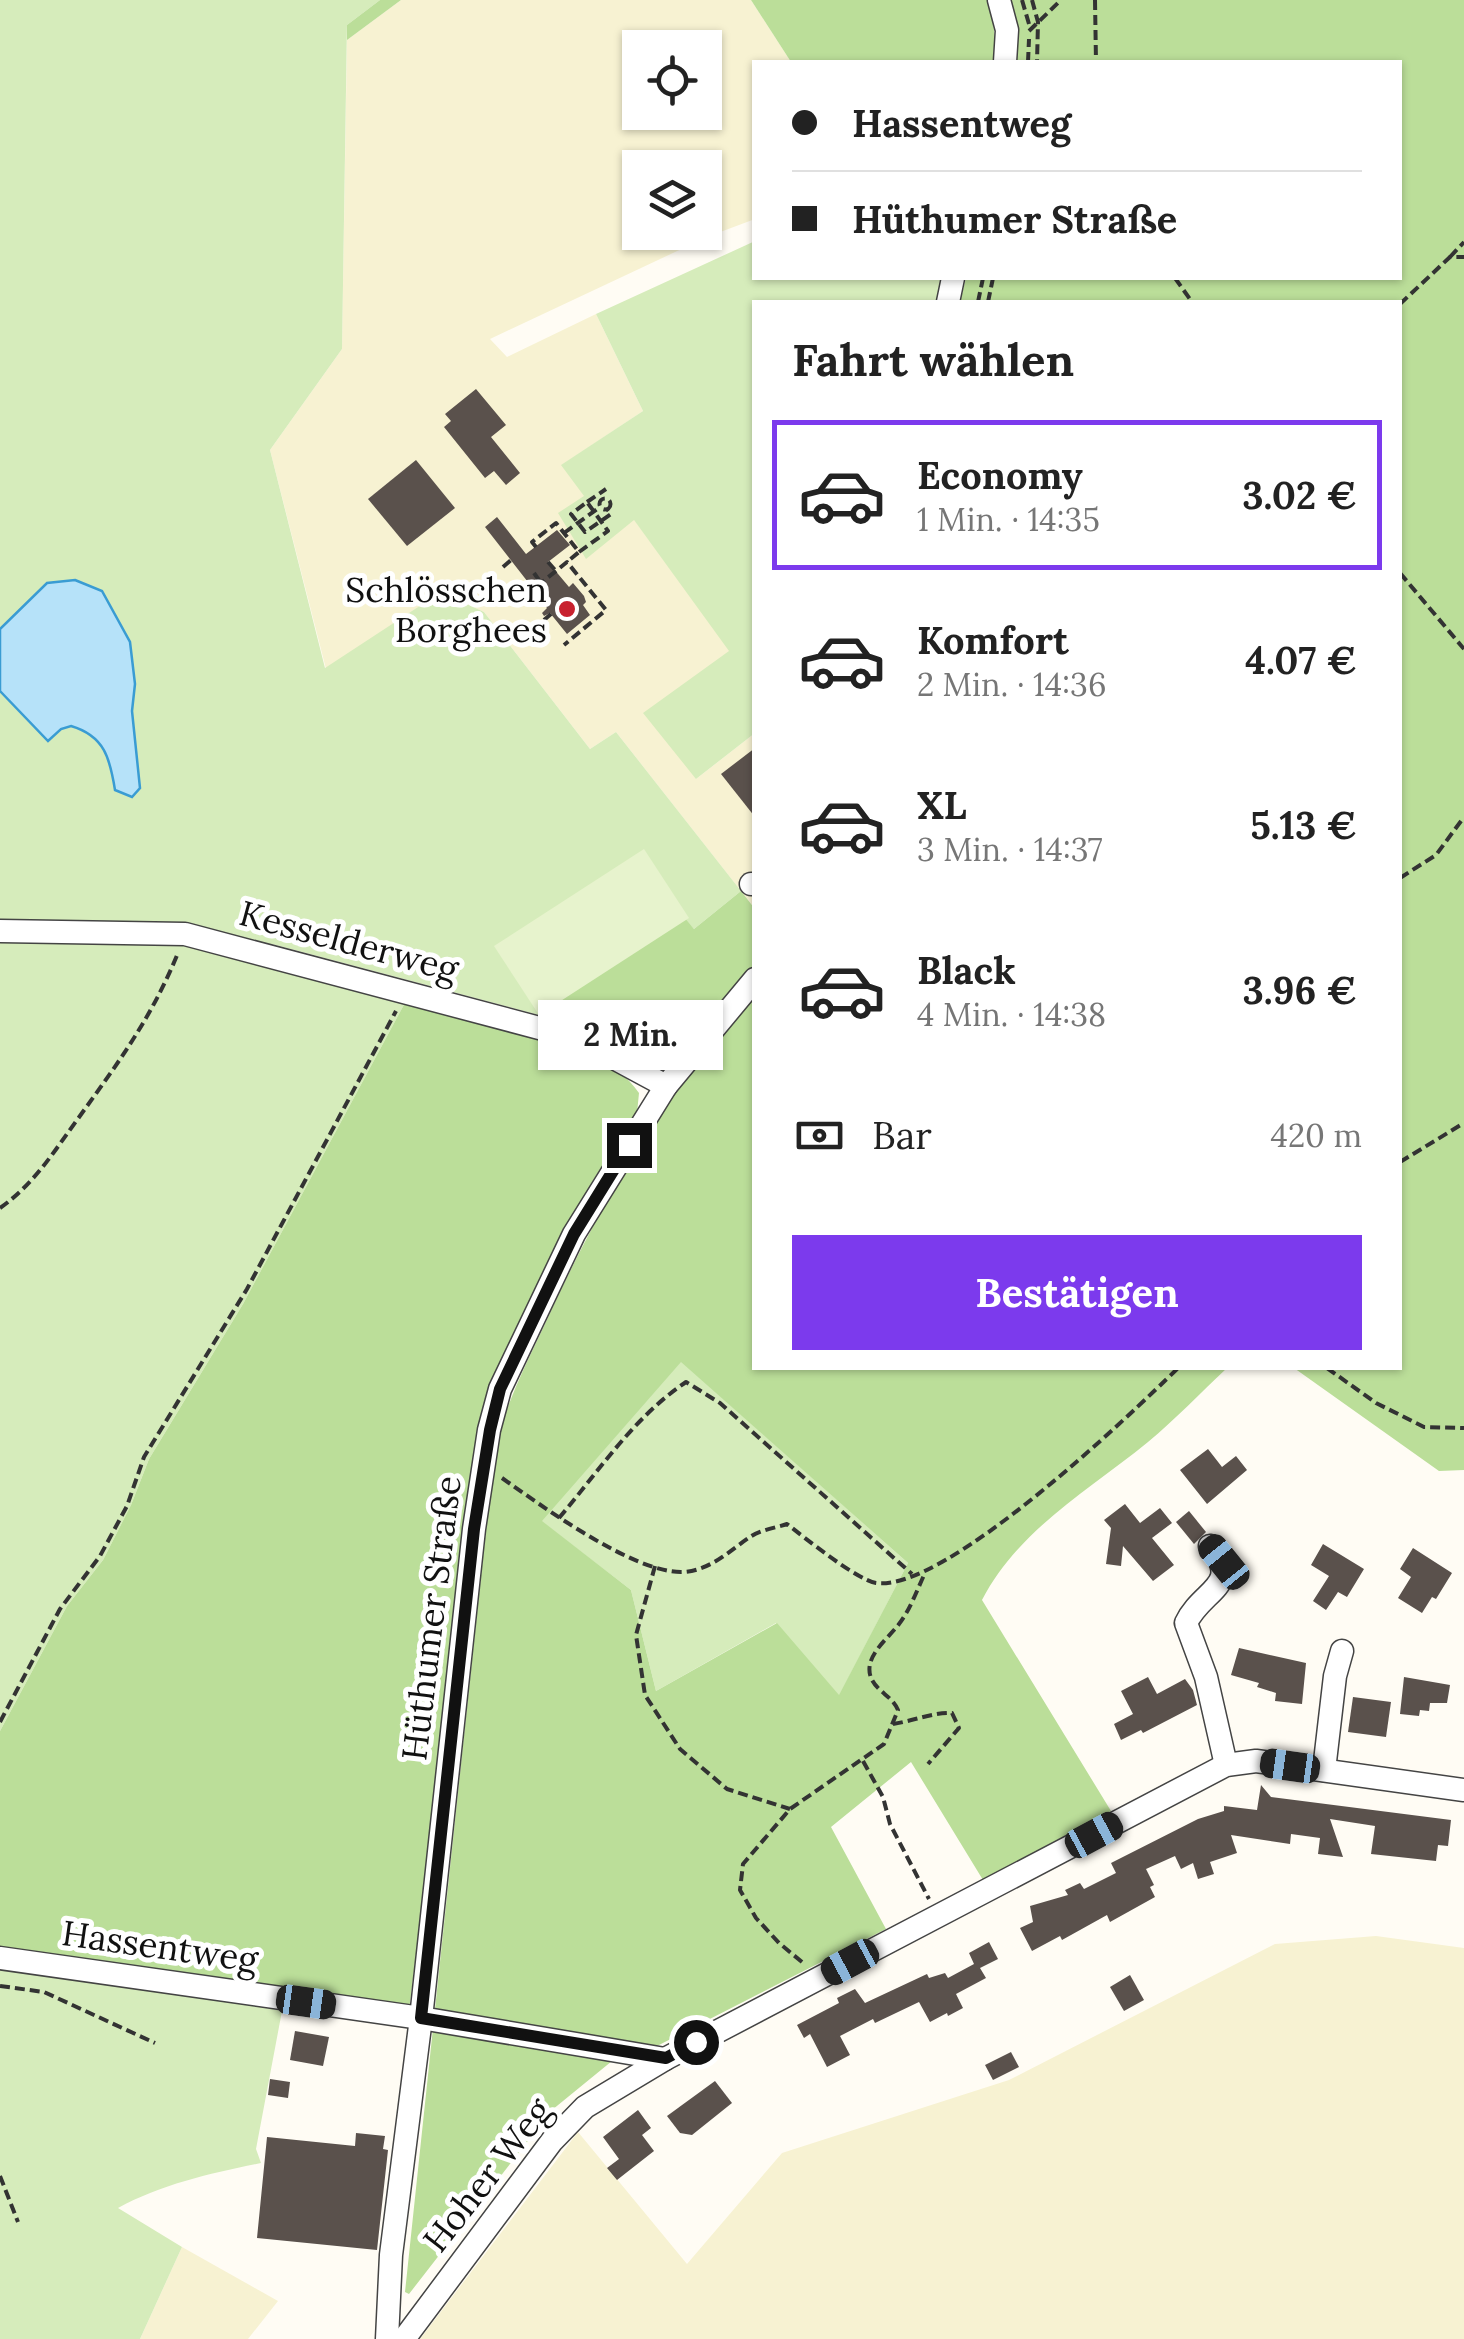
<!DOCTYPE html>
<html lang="de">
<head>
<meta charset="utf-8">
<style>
	body { margin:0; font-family:Lora,serif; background:#f6f6f6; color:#222; height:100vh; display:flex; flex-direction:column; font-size:38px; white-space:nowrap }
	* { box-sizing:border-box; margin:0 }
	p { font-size:32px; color:#767676 }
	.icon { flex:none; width:55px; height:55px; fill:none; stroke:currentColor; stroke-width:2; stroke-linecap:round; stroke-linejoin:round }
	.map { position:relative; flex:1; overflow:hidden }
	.details { position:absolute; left:752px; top:300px; width:650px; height:1070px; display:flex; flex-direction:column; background:#fff; border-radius:0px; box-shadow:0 2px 8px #0004 }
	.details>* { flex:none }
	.top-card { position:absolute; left:752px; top:60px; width:650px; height:220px; border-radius:0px; box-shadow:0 2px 8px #0004; display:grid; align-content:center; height:220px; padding:0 40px; background:#fff }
	.buttons { position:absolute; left:622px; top:30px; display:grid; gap:20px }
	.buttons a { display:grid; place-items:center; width:100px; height:100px; border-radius:0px; background:#fff; box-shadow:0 2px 8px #0004; font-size:50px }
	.end { position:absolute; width:45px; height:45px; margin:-22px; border:12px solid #111; background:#fff; box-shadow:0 0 0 5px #fff }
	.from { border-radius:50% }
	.bubble { position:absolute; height:70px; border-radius:0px; background:#fff; box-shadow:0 2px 8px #0004; font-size:32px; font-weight:800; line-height:70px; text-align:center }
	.car { position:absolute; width:30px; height:60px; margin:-30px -15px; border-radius:12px; box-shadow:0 0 8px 2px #0007; background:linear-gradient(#222 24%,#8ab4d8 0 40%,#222 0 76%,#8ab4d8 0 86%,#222 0) }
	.top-card b { display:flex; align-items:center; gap:35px; height:95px; font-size:38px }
	.top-card b+b { border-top:2px solid #e0e0e0 }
	.top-card i { width:25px; height:25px; background:#222 }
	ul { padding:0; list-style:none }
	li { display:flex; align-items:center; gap:30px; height:150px; margin:0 20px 15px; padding:0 20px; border:5px solid transparent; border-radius:0px }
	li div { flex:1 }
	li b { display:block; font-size:38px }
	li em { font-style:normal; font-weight:800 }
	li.on { border-color:#7c3aed }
	li>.icon { width:90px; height:90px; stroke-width:1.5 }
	h2 { padding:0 40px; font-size:45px; line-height:120px }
	.pay { display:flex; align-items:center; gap:25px; height:110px; padding:0 40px; font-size:38px }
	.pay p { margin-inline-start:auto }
	.button { display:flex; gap:20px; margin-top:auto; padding:20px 40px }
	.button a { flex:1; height:115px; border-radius:0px; background:#7c3aed; color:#fff; font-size:40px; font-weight:800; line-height:115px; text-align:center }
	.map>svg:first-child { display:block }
	.farmland { fill:#f7f2d2; fill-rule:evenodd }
	.green { fill:#d6ecbb }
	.forest { fill:#bbde99; fill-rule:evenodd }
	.pitch { fill:#e7f3cd }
	.water { fill:#b6e2f9; stroke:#3a9cd3; stroke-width:2.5 }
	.building { fill:#5a514c }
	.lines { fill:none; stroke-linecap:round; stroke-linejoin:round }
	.minor-casing { stroke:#444; stroke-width:25 }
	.path { stroke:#333; stroke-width:4; stroke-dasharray:10 5; stroke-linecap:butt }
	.minor { stroke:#fff; stroke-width:22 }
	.route { stroke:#111; stroke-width:12 }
	.poi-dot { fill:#c8212f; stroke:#fff; stroke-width:4 }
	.labels { text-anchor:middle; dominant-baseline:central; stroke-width:10; stroke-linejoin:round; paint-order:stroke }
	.poi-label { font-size:35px; fill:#111; stroke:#fff; text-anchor:end }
	.street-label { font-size:35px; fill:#111; stroke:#fff }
</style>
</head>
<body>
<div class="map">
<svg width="1464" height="2339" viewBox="0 0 1464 2339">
	<rect width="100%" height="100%" fill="#fffcf4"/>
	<!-- farmland -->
	<g class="farmland">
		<path d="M401 0H751L791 62H755V219L707 237 490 339 507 357 596 314 643 411 562 465 606 481 730 651 696 779 755 733V909L616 732 590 749 484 612 440 593 326 669 270 450 342 349 347 40ZM640 48H705V112H640ZM640 168H705V232H640Z"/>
		<polygon points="1376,1936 1464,1948 1464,2339 420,2339 578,2132 687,2264 782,2153 1009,2080 1275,1944"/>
		<polygon points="182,2247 278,2301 248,2339 140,2339"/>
	</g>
	<!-- green -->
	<g class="green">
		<polygon points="0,0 380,0 347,25 342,349 270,450 325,668 441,592 484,612 590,749 616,732 741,891 694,929 684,918 539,1015 272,944 252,957 407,999 243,1304 149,1459 131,1505 103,1560 67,1606 0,1731"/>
		<polygon points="755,241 755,278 946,278 940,302 755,302 755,733 696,779 643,713 729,651 634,520 586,559 558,513 584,496 561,465 643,411 596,314"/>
		<polygon points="681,1361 908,1563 839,1696 776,1623 656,1691 631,1590 541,1521"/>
		<path d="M0 1954 282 2011 256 2149 261 2163C212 2173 162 2184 118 2208L182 2247 140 2339H0Z"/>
	</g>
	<!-- forest -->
	<g class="forest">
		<polygon points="380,0 401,0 347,40 347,25"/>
		<polygon points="751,0 991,0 996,50 994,62 791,62"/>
		<polygon points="1011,0 1464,0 1464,1470 1439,1471 1294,1368 1400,1368 1400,302 960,302 966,278 1400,278 1400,62 1015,62"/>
		<polygon points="741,891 755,909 755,964 675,1059 646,1063 582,1026 539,1015 684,917 694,929"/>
		<path d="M755 992V1368H1227C1201 1392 1176 1419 1148 1442 1088 1491 1019 1529 982 1600L1111 1811 983 1880 911 1762 831 1827 886 1929 659 2045 612 2061 552 2110 409 2294 405 2292 494 1453C504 1408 524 1368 544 1326 599 1205 666 1091 755 992ZM681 1362 908 1563 839 1695 777 1623 656 1691 631 1590 542 1521Z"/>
		<path d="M407 999C472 1017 602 1037 639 1093L637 1113 592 1182 553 1253 482 1413 409 2011 0 1950V1731L67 1606 103 1560 131 1505 149 1459 243 1304Z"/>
	</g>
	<!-- pitch -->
	<polygon class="pitch" points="644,849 689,918 539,1015 494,946"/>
	<!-- water -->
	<path class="water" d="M75 580 102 591 130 642 135 684 132 711 140 788 132 797 115 790C110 759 105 736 71 726L61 729 48 741 0 691V629L47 583Z"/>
	<!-- building -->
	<g class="building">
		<polygon points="476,389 506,425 491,437 520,473 506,485 494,471 485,478 444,427 451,421 445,414"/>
		<polygon points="416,460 455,508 407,546 368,499"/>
		<polygon points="497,517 526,554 557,530 570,545 548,562 569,587 573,583 584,596 586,602 583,605 590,615 567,634 550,613 544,616 542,613 547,608 538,595 485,527"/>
		<polygon points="755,748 755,817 721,774"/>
		<polygon points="1208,1449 1222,1467 1236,1456 1247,1470 1207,1504 1180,1470"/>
		<polygon points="1125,1504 1140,1523 1160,1508 1172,1523 1152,1538 1174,1565 1153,1581 1123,1546 1121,1566 1106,1564 1111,1528 1104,1520"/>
		<polygon points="1189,1511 1206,1532 1194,1544 1176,1522"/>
		<polygon points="1323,1544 1364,1569 1347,1597 1338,1592 1326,1610 1313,1601 1329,1576 1311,1565"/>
		<polygon points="1413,1548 1452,1573 1436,1599 1432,1597 1422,1613 1398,1598 1411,1577 1400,1569"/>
		<polygon points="1239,1648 1306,1663 1302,1704 1275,1701 1276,1693 1257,1687 1259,1683 1231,1675"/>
		<polygon points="1148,1677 1157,1694 1185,1679 1193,1690 1197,1705 1143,1733 1141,1730 1121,1740 1114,1724 1133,1714 1121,1691"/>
		<polygon points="1404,1677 1450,1685 1447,1703 1430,1703 1429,1711 1420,1710 1419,1716 1400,1714"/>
		<polygon points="1353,1697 1391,1702 1386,1737 1348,1732"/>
		<polygon points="1261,1785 1271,1797 1451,1820 1448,1846 1438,1845 1436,1861 1371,1854 1375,1826 1330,1819 1343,1857 1318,1854 1320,1838 1291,1834 1290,1844 1231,1835 1237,1853 1210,1862 1214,1874 1198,1879 1193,1863 1181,1869 1175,1856 1146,1869 1154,1885 1150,1887 1155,1897 1110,1922 1107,1915 1062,1940 1060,1936 1032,1951 1020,1928 1033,1922 1030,1906 1068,1895 1065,1890 1080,1883 1084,1889 1116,1873 1111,1863 1198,1819 1224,1811 1224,1806 1257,1810"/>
		<polygon points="989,1942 998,1959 980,1968 986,1978 956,1994 963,2008 948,2016 947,2013 930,2022 919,2002 875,2023 873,2019 840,2036 850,2055 827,2067 810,2034 804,2038 797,2025 839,2003 837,1998 855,1989 865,2003 927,1974 929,1978 945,1973 948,1978 974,1964 969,1953"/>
		<polygon points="1130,1975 1144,2000 1124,2011 1110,1987"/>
		<polygon points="295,2031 329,2037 323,2066 290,2060"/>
		<polygon points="1011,2052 1019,2067 993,2080 985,2065"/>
		<polygon points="270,2079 290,2082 288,2098 268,2095"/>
		<polygon points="715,2081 732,2103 692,2135 680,2133 667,2116"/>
		<polygon points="638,2110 651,2128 642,2135 654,2151 617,2180 607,2168 619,2159 603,2137"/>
		<polygon points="356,2133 385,2136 383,2149 388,2150 377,2250 257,2238 267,2137 355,2146"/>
	</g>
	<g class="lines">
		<!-- minor casing -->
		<g class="minor-casing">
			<g id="minor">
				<polyline points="999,0 1007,30 1005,62"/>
				<polyline points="948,302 953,278"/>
				<polyline points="751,884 755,884"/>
				<polyline points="0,931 185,934 577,1038 666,1086"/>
				<path d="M1210 1546C1243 1586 1202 1589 1186 1623L1206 1677 1226 1765"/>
				<polyline points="1324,1770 1335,1676 1342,1651"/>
				<polyline points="0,1958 421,2018 665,2059"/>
				<polyline points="387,2339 391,2255 421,2018 474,1529 489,1430 500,1389 574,1234 666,1086 755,979"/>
				<polyline points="404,2339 552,2141 585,2107 665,2059 1226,1765 1256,1761 1464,1790"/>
			</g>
		</g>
		<!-- path -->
		<g class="path">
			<polyline points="1022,0 1029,24"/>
			<polyline points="1032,0 1038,22 1037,62"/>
			<polyline points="1095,0 1096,62"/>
			<polyline points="1029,31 1061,0"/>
			<polyline points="1028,62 1029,39"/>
			<polyline points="1450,257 1464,242"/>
			<polyline points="1175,278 1192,302"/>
			<polyline points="978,302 983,278"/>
			<polyline points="988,302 993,278"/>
			<polyline points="1400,304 1450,257 1464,257"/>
			<circle cx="605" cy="504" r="5.5"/>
			<polyline points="587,502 606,489"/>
			<polyline points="564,533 600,507"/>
			<polyline points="536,547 532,542 556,523 579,552 567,562"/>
			<polyline points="579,552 608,531 587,502 571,514 585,532 611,514 607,509"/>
			<polyline points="548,562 556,571"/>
			<polyline points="503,567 511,560"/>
			<polyline points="534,573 541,583"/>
			<polyline points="1400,573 1464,649"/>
			<polyline points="525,596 567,562 606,610 564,645"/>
			<polyline points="544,620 551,614"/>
			<polyline points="1400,878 1436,855 1464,817"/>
			<polyline points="1400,1162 1464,1123"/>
			<path d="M0 1208C34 1184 53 1153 77 1120 118 1063 151 1019 178 953"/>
			<polyline points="1327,1368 1376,1403 1424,1427 1464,1428"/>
			<path d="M502 1478C542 1506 633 1573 682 1572 710 1571 729 1551 750 1537 760 1530 775 1528 787 1524 805 1538 857 1580 876 1583 945 1592 1127 1418 1178 1368"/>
			<path d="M559 1518C599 1471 634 1417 686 1382L720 1403 912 1574"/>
			<polyline points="655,1566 636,1635 645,1695 680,1749 727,1789 790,1809"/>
			<polyline points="0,1722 60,1609 100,1556 127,1506 144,1457 247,1289 396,1011"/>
			<path d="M893 1724C913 1721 934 1712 952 1713L959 1728 928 1764"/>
			<polyline points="863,1761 883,1797 890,1824 929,1899"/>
			<path d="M802 1962 779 1943 756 1918 740 1890 743 1864 790 1809 884 1744 898 1710C892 1696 879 1693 872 1680 861 1658 888 1639 899 1624 910 1610 917 1590 925 1573"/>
			<polyline points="0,1986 44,1992 155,2043"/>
			<polyline points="0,2176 18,2222"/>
		</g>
		<!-- minor -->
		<use href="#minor" class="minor"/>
	</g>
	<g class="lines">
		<!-- route -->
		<polyline class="route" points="629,1145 574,1234 500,1389 490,1430 474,1529 421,2018 666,2058 696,2042"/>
	</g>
	<!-- markers -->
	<circle class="poi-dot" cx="567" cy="609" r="10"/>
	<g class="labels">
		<!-- poi labels -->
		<g class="poi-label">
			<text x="547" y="589">Schlösschen<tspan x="547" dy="40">Borghees</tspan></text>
		</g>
		<!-- street labels -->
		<g class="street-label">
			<text transform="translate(349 941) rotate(15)">Kesselderweg</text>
			<text transform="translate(431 1618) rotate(-83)">Hüthumer Straße</text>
			<text transform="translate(160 1946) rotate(8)">Hassentweg</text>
			<text transform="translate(487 2175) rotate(-52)">Hoher Weg</text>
		</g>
	</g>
</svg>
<div class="buttons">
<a><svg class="icon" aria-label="locate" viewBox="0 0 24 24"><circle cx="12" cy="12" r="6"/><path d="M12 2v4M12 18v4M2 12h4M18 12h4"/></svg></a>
<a><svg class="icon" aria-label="layers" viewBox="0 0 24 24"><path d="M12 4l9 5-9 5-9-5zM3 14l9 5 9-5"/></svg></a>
</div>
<i class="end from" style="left:696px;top:2042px"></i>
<i class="end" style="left:629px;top:1145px"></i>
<div class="bubble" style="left:538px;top:1000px;width:185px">2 Min.</div>
<i class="car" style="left:1224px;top:1562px;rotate:321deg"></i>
<i class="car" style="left:1290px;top:1766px;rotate:278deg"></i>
<i class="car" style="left:1094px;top:1835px;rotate:62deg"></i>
<i class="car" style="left:850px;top:1962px;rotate:242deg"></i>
<i class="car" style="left:306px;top:2002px;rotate:98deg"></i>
<div class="top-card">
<b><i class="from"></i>Hassentweg</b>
<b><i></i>Hüthumer Straße</b>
</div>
<section class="details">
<h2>Fahrt wählen</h2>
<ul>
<li class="on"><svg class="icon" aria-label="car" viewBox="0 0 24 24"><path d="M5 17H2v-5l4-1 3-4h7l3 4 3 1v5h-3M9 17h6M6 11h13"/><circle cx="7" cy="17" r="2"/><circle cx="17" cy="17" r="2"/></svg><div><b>Economy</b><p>1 Min. · 14:35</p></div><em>3.02 €</em></li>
<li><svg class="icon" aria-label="car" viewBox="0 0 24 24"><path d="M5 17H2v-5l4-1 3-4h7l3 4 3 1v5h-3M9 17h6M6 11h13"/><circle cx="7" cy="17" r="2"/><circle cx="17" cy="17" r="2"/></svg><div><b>Komfort</b><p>2 Min. · 14:36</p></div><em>4.07 €</em></li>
<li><svg class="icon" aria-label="car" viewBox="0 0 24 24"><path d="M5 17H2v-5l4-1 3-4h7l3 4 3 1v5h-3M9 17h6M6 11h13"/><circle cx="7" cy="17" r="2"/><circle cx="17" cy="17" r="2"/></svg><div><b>XL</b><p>3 Min. · 14:37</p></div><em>5.13 €</em></li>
<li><svg class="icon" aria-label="car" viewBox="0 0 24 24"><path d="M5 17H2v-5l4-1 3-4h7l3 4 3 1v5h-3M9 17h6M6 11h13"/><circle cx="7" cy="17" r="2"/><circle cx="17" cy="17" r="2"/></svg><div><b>Black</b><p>4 Min. · 14:38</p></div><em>3.96 €</em></li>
</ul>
<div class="pay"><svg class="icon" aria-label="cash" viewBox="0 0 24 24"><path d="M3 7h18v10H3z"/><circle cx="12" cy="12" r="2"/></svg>Bar<p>420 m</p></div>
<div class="button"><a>Bestätigen</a></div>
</section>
</div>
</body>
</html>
